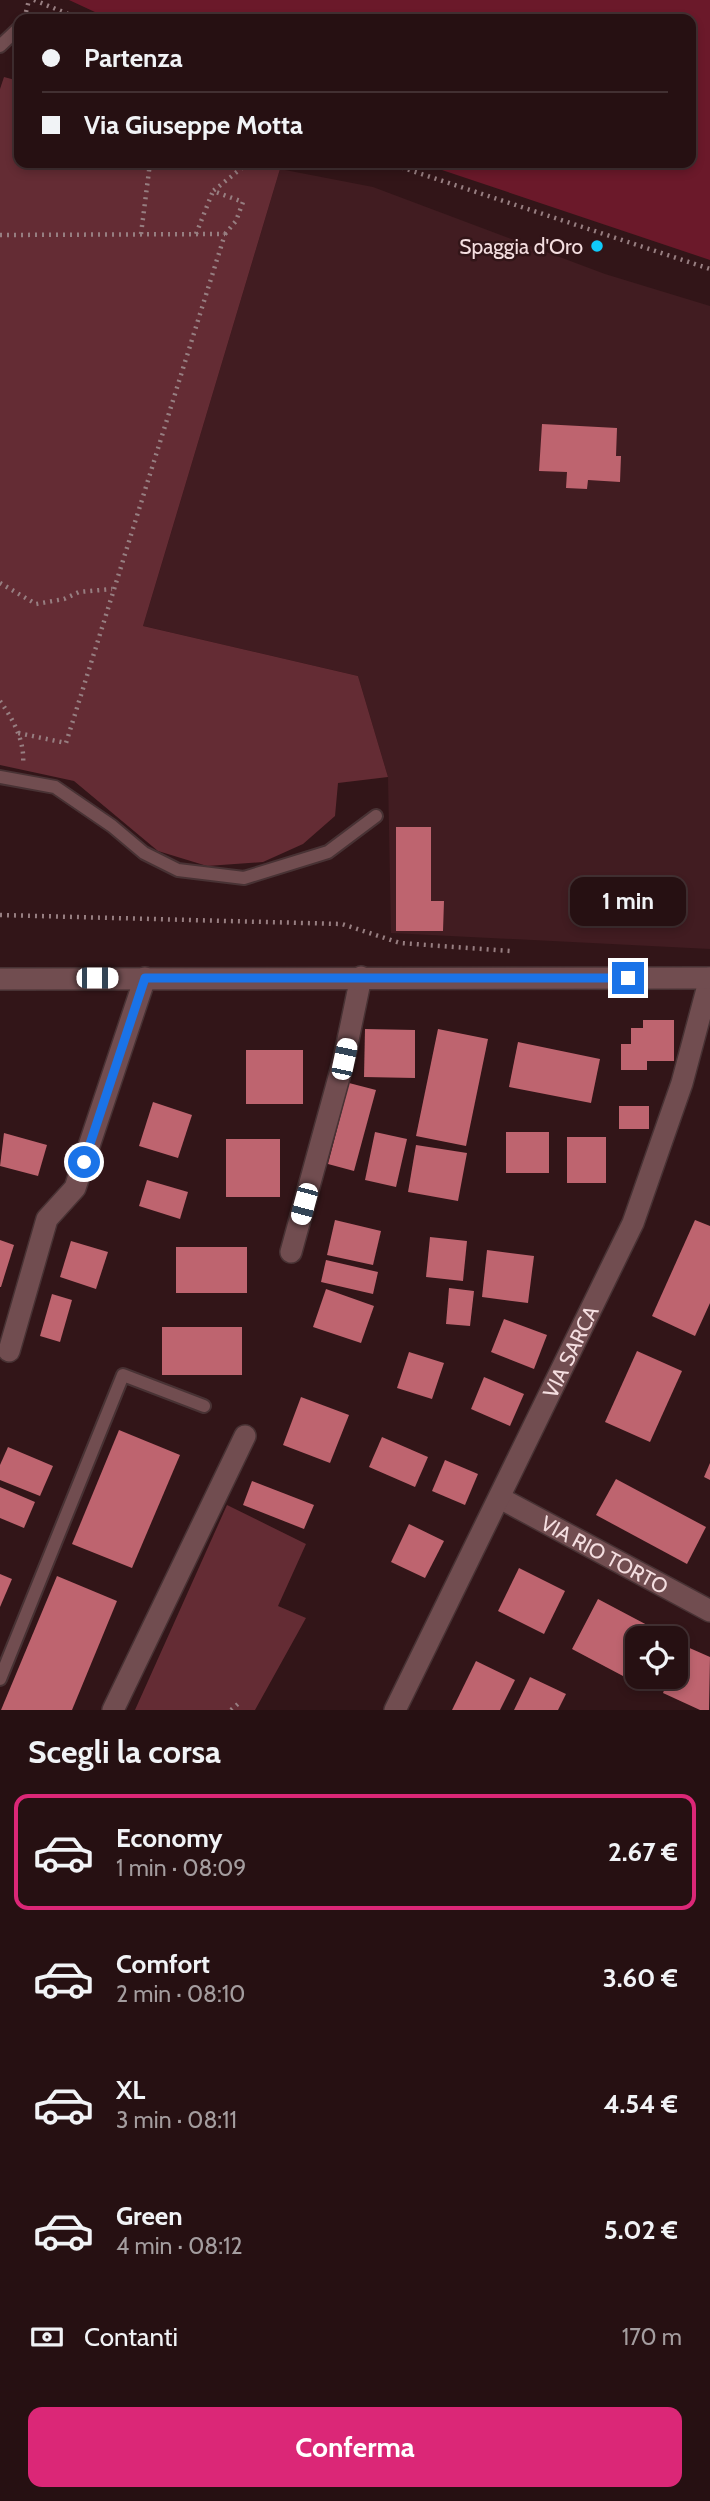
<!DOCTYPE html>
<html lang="it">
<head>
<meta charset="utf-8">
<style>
	body { margin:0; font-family:Cabin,sans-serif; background:#321e20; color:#f1f3f6; height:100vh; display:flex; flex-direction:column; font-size:26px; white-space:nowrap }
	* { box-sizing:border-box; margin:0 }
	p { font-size:23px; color:#a49d9f }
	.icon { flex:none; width:38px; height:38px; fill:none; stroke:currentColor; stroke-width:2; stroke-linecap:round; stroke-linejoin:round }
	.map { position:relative; height:1710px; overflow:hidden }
	.side { display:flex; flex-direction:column; background:#261012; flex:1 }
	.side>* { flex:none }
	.hud { position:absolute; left:14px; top:14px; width:682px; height:154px; border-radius:14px; box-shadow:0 4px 10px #0003,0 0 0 2px #423032; display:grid; align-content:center; height:154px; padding:0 28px; background:#261012 }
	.buttons { position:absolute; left:625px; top:1626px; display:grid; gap:14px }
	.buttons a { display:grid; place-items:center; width:63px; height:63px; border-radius:14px; background:#261012; box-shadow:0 4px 10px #0003,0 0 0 2px #423032; font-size:35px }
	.end { position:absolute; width:32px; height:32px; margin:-16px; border:9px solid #1a73e8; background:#fff; box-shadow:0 0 0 4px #fff }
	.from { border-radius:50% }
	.bubble { position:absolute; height:49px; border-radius:14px; background:#261012; box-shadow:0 4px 10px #0003,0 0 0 2px #423032; font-size:23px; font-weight:800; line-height:49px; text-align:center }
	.car { position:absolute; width:21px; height:42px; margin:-21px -10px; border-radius:9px; box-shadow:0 0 5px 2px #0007; background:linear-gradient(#fff 24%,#345 0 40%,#fff 0 76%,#345 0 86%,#fff 0) }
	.hud b { display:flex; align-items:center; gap:24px; height:66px; font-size:26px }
	.hud b+b { border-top:2px solid #423032 }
	.hud i { width:18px; height:18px; background:#f1f3f6 }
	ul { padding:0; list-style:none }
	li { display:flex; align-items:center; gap:21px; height:116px; margin:0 14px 10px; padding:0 14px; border:4px solid transparent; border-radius:14px }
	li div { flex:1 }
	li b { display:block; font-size:26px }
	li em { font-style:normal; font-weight:800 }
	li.on { border-color:#db2777 }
	li>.icon { width:63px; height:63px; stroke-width:1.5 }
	h2 { padding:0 28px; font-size:32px; line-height:84px }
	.pay { display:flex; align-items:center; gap:18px; height:77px; padding:0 28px; font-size:26px }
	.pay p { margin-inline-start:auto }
	.primary-button { display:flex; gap:14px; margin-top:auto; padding:14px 28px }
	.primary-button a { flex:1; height:80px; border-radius:14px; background:#db2777; color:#fff; font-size:28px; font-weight:800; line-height:80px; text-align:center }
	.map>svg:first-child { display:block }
	.built { fill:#411c21 }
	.green { fill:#642c34 }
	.water { fill:#6b192a }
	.building { fill:#be646f }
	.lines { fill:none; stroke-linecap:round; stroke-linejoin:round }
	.lane-casing { stroke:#483234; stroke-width:16 }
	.street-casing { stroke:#483234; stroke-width:24 }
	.secondary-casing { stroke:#483234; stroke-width:24 }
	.path { stroke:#977e81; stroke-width:4.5; stroke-dasharray:2 5; stroke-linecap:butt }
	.lane { stroke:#714d50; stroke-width:12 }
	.street { stroke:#714d50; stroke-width:21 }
	.secondary { stroke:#714d50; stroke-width:21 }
	.route { stroke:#1a73e8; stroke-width:9 }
	.poi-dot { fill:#10cafa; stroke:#321518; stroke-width:2.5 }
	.labels { text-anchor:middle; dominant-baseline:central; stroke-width:5; stroke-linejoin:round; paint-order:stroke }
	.poi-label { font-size:21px; fill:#f4dee0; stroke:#321518; text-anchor:end }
	.street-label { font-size:21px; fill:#f4dee0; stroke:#321518 }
</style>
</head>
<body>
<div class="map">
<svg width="710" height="1710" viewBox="0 0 710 1710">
	<rect width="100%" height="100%" fill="#321518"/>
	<!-- built -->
	<polygon class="built" points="280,169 373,187 605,274 710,306 710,949 391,933 388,777 358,676 143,626"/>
	<!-- green -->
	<g class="green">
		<polygon points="4,77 19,81 19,163 262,163 280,169 143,626 358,676 388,777 338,783 335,816 303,844 263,862 207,866 158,851 74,781 0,765 0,89"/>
		<polygon points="227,1505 306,1544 278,1606 306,1618 255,1710 135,1710"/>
	</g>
	<!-- water -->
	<polygon class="water" points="69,0 710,0 710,260 421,163 691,163 691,19 110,19"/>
	<!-- building -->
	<g class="building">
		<polygon points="542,424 617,428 616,456 621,456 620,482 588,480 587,489 566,488 567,472 539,471"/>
		<polygon points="396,827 431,827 431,901 444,901 443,931 396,931"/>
		<polygon points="643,1020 674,1020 674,1061 647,1061 647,1070 621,1070 621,1044 631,1044 631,1028 643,1028"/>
		<polygon points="365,1029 415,1030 415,1078 364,1077"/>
		<polygon points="438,1029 488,1039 466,1146 416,1136"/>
		<polygon points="518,1042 600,1059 591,1103 509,1087"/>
		<rect x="246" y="1050" width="57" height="54"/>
		<polygon points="349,1083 376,1090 354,1171 328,1164"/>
		<polygon points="153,1102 192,1115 178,1158 139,1146"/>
		<rect x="619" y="1106" width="30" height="23"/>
		<polygon points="375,1132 407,1139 396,1187 365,1180"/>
		<rect x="506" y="1132" width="43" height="41"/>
		<polygon points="4,1133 47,1145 38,1176 0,1166"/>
		<rect x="567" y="1137" width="39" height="46"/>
		<rect x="226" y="1139" width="54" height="58"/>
		<polygon points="416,1145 467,1153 458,1201 408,1192"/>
		<polygon points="147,1180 188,1192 180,1219 139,1206"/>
		<polygon points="335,1220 381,1231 373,1265 327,1255"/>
		<polygon points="695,1220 710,1226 710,1303 695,1336 652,1316"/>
		<polygon points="430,1237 467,1241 463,1281 426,1277"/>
		<polygon points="0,1240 14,1245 1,1287 0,1287"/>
		<polygon points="71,1241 108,1252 96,1289 60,1277"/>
		<rect x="176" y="1247" width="71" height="46"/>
		<polygon points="487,1250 534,1256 528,1303 482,1297"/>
		<polygon points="326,1260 378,1272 373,1294 321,1282"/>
		<polygon points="449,1288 474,1291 470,1326 446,1324"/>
		<polygon points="326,1289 374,1306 361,1343 313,1327"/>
		<polygon points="52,1294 72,1300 60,1342 40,1336"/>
		<polygon points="504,1319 547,1335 534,1369 491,1352"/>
		<rect x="162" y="1327" width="80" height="48"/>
		<polygon points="637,1351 682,1371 650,1442 605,1422"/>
		<polygon points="409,1352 444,1363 432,1399 397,1388"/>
		<polygon points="484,1377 524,1394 510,1426 471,1409"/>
		<polygon points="301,1397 349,1415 330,1463 283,1445"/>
		<polygon points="119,1430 180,1455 132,1568 72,1544"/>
		<polygon points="382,1437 428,1457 415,1487 369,1467"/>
		<polygon points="8,1447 53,1466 40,1496 0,1480 0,1465"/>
		<polygon points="445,1460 478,1474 465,1505 432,1491"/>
		<polygon points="710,1463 710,1480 704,1477"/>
		<polygon points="616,1479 706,1527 687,1564 596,1515"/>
		<polygon points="252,1481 314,1505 304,1529 243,1505"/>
		<polygon points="0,1487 35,1502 24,1528 0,1518"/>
		<polygon points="409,1524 444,1541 425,1578 391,1562"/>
		<polygon points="519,1568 565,1591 544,1634 498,1611"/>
		<polygon points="0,1574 12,1579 0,1607"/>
		<polygon points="57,1576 117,1601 72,1710 1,1710"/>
		<polygon points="598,1599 649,1626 643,1638 637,1638 637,1649 623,1676 572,1649"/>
		<polygon points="685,1646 710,1657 709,1710 700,1710 663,1693 670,1676 676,1676 676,1665"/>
		<polygon points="476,1661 515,1680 500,1710 452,1710"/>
		<polygon points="530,1677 566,1694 558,1710 514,1710"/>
	</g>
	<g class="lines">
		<!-- lane casing -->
		<g class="lane-casing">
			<g id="lane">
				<polyline points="0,46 19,28"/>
				<polyline points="0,777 55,787 112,826 144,853 178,870 244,878 328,852 376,816"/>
				<polyline points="0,1679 123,1375 204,1406"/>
			</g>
		</g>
		<!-- street casing -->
		<g class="street-casing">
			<g id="street">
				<polyline points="291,1252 344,1059 361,977"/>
				<polyline points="9,1351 47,1219 75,1188 145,978"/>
				<path id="s1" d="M500 1498 710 1611"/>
				<polyline points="113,1710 245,1436"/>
				<path id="s2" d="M395 1710 633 1223 682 1083 710 978"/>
			</g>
		</g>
		<!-- secondary casing -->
		<g class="secondary-casing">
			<polyline id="secondary" points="0,979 710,978"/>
		</g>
		<!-- path -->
		<g class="path">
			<polyline points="34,0 80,19"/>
			<polyline points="26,12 29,0"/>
			<polyline points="388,163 710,269"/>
			<polyline points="141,234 150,163"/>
			<polyline points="196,234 213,191"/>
			<polyline points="225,234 236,221 243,202 213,191 248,163"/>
			<polyline points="0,235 225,234 66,743 18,733"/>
			<polyline points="0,583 36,604 64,599 79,592 112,589"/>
			<path d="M0 701C13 719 25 741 23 764"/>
			<polyline points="0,915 342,924 400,943 510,951"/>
			<polyline points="231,1710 239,1703"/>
		</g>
		<!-- lane -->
		<use href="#lane" class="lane"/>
		<!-- street -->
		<use href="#street" class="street"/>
		<!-- secondary -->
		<use href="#secondary" class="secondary"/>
	</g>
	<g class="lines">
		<!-- route -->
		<polyline class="route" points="84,1162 145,978 628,978"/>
	</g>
	<!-- markers -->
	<circle class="poi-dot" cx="597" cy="246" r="7"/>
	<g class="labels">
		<!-- poi labels -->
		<g class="poi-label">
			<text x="583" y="246">Spaggia d'Oro</text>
		</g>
		<!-- street labels -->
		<g class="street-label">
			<text stroke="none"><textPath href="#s2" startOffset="399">VIA SARCA</textPath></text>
			<text stroke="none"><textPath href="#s1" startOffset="119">VIA RIO TORTO</textPath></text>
		</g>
	</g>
</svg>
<div class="buttons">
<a><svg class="icon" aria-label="locate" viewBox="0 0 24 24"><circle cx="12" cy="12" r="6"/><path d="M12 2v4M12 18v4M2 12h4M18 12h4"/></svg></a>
</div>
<i class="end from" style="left:84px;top:1162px"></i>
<i class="end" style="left:628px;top:978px"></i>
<div class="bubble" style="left:570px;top:877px;width:116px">1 min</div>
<i class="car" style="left:97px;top:978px;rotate:90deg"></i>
<i class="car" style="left:344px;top:1059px;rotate:12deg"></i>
<i class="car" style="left:304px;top:1204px;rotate:195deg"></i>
<div class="hud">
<b><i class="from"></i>Partenza</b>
<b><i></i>Via Giuseppe Motta</b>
</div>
</div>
<section class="side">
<h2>Scegli la corsa</h2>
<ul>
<li class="on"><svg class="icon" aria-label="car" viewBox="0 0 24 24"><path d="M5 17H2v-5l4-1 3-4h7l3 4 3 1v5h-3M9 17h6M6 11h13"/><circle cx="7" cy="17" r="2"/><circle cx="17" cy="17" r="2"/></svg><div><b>Economy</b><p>1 min · 08:09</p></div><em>2.67 €</em></li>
<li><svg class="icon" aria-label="car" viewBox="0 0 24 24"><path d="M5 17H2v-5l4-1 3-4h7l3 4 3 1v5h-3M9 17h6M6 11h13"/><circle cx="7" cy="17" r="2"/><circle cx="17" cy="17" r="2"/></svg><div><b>Comfort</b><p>2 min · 08:10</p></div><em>3.60 €</em></li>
<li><svg class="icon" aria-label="car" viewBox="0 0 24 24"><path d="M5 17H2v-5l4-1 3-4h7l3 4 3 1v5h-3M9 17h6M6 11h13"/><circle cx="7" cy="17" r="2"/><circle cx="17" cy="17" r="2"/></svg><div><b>XL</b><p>3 min · 08:11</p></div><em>4.54 €</em></li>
<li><svg class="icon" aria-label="car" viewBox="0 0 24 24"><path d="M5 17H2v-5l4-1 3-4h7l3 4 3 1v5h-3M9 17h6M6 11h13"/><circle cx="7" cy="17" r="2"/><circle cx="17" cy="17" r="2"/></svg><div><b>Green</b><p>4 min · 08:12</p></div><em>5.02 €</em></li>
</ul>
<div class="pay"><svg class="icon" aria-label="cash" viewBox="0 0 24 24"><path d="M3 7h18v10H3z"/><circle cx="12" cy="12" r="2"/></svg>Contanti<p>170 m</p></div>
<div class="primary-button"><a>Conferma</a></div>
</section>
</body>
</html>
